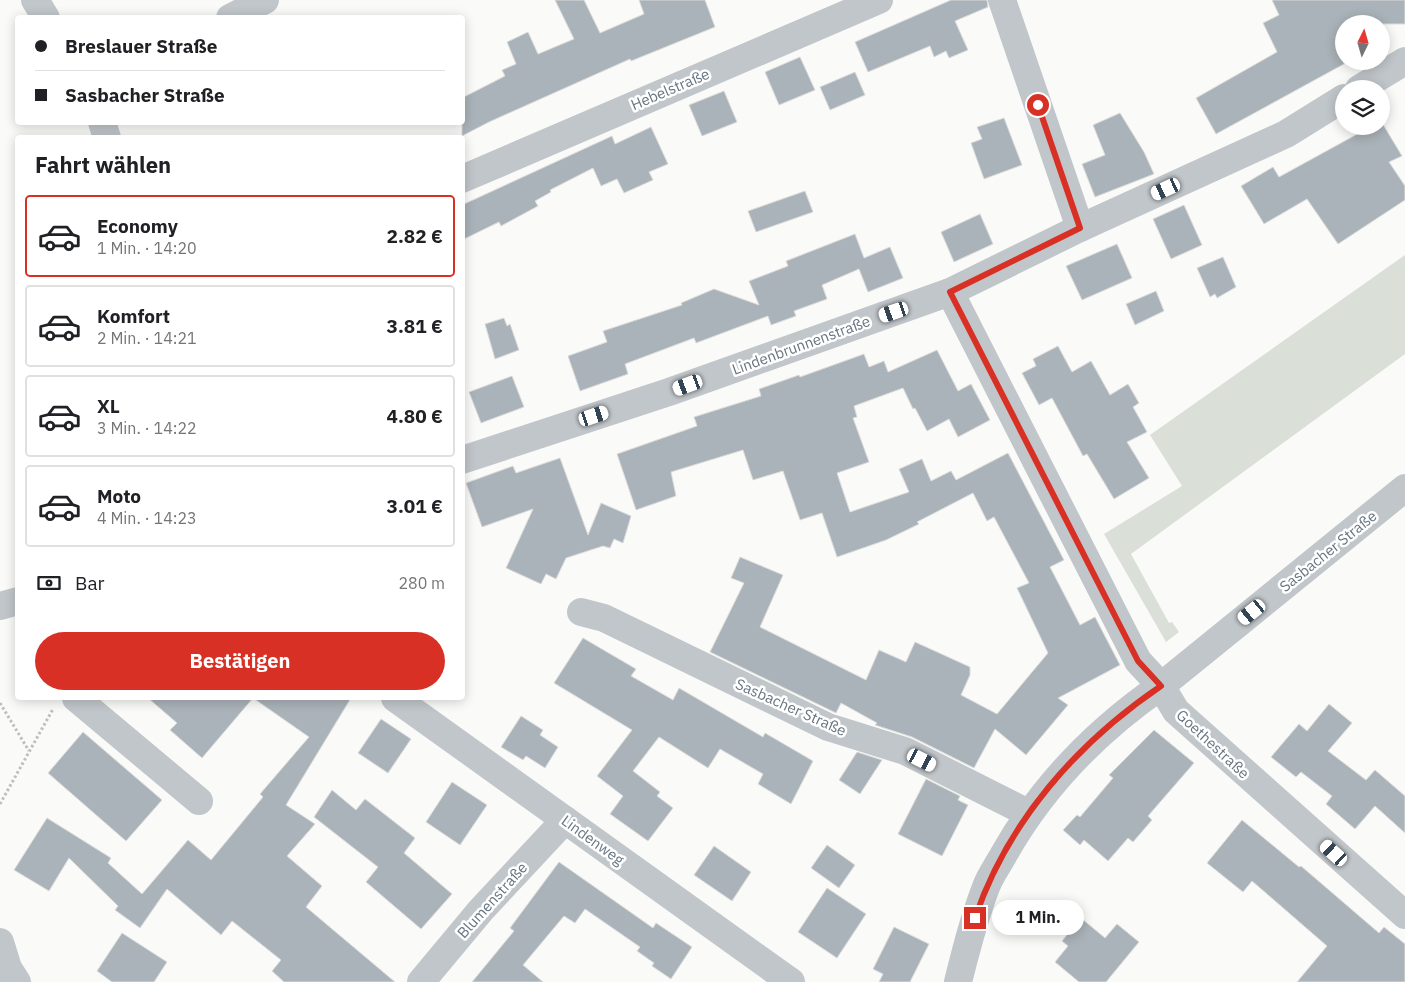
<!DOCTYPE html>
<html lang="de">
<head>
<meta charset="utf-8">
<style>
	body { margin:0; font-family:"IBM Plex Sans",sans-serif; background:#f6f6f6; color:#202124; height:100vh; display:flex; flex-direction:column; font-size:19px; white-space:nowrap }
	* { box-sizing:border-box; margin:0 }
	p { font-size:16px; color:#757577 }
	.icon { flex:none; width:28px; height:28px; fill:none; stroke:currentColor; stroke-width:2; stroke-linecap:round; stroke-linejoin:round }
	.map { position:relative; flex:1; overflow:hidden }
	.panel { position:absolute; left:15px; top:135px; width:450px; height:565px; display:flex; flex-direction:column; background:#fff; border-radius:5px; box-shadow:0 2px 12px #0003 }
	.panel>* { flex:none }
	.banner { position:absolute; left:15px; top:15px; width:450px; height:110px; border-radius:5px; box-shadow:0 2px 12px #0003; display:grid; align-content:center; height:110px; padding:0 20px; background:#fff }
	.needle { width:32px; rotate:5deg }
	.buttons { position:absolute; left:1335px; top:15px; display:grid; gap:10px }
	.buttons a { display:grid; place-items:center; width:55px; height:55px; border-radius:50%; background:#fff; box-shadow:0 2px 12px #0003; font-size:25px }
	.end { position:absolute; width:22px; height:22px; margin:-11px; border:6px solid #d93025; background:#fff; box-shadow:0 0 0 2px #fff }
	.from { border-radius:50% }
	.bubble { position:absolute; height:35px; border-radius:18px; background:#fff; box-shadow:0 2px 12px #0003; font-size:16px; font-weight:700; line-height:35px; text-align:center }
	.car { position:absolute; width:15px; height:30px; margin:-15px -8px; border-radius:6px; box-shadow:0 0 4px 1px #0007; background:linear-gradient(#fff 24%,#345 0 40%,#fff 0 76%,#345 0 86%,#fff 0) }
	.banner b { display:flex; align-items:center; gap:18px; height:48px; font-size:19px }
	.banner b+b { border-top:1px solid #e0e0e0 }
	.banner i { width:12px; height:12px; background:#202124 }
	ul { padding:0; list-style:none }
	li { display:flex; align-items:center; gap:15px; height:82px; margin:0 10px 8px; padding:0 10px; border:2px solid #e0e0e0; border-radius:5px }
	li div { flex:1 }
	li b { display:block; font-size:19px }
	li em { font-style:normal; font-weight:700 }
	li.selected { border-color:#d93025 }
	li>.icon { width:45px; height:45px; stroke-width:1.5 }
	h2 { padding:0 20px; font-size:22px; line-height:60px }
	.pay { display:flex; align-items:center; gap:12px; height:55px; padding:0 20px; font-size:19px }
	.pay p { margin-inline-start:auto }
	.primary-button { display:flex; gap:10px; margin-top:auto; padding:10px 20px }
	.primary-button a { flex:1; height:58px; border-radius:30px; background:#d93025; color:#fff; font-size:20px; font-weight:700; line-height:58px; text-align:center }
	.map>svg:first-child { display:block }
	.green { fill:#dadfd7 }
	.building { fill:#aab3b9; stroke:#dcdcda }
	.lines { fill:none; stroke-linecap:round; stroke-linejoin:round }
	.path { stroke:#bcbfc2; stroke-width:3; stroke-dasharray:2.5 2.5; stroke-linecap:butt }
	.minor { stroke:#c1c6ca; stroke-width:28 }
	.tertiary { stroke:#c1c6ca; stroke-width:28 }
	.route { stroke:#d93025; stroke-width:6 }
	.labels { text-anchor:middle; dominant-baseline:central; stroke-width:5; stroke-linejoin:round; paint-order:stroke }
	.street-label { font-size:15px; fill:#667582; stroke:#fff }
</style>
</head>
<body>
<div class="map">
<svg width="1405" height="982" viewBox="0 0 1405 982">
	<rect width="100%" height="100%" fill="#fafaf8"/>
	<!-- green -->
	<polygon class="green" points="1405,255 1405,354 1131,554 1169,623 1172,622 1179,632 1166,642 1104,534 1182,486 1150,435"/>
	<!-- building -->
	<g class="building">
		<polygon points="555,0 584,0 600,33 644,14 639,0 705,0 715,27 631,61 630,59 489,122 462,136 462,98 505,76 502,70 516,64 507,42 528,32 538,54 574,39"/>
		<polygon points="951,0 987,0 988,7 955,21 968,50 949,58 946,51 934,57 930,46 868,72 855,42"/>
		<polygon points="1272,0 1405,0 1405,24 1344,24 1344,64 1216,134 1196,98 1277,52 1263,23 1279,15"/>
		<polygon points="800,57 815,90 779,105 765,72"/>
		<polygon points="855,72 865,95 830,110 820,87"/>
		<polygon points="724,91 737,122 702,136 689,105"/>
		<polygon points="1120,113 1144,152 1154,174 1095,197 1082,164 1105,155 1093,125"/>
		<polygon points="1004,118 1022,165 984,179 971,143 982,139 977,127"/>
		<polygon points="1381,121 1402,156 1389,162 1405,186 1405,200 1338,244 1307,199 1264,224 1241,186 1273,167 1279,177 1372,126 1381,126"/>
		<polygon points="651,127 668,164 649,172 653,180 624,193 617,179 601,186 593,168 550,190 551,192 535,201 538,206 501,226 499,222 462,240 462,205 612,136 615,144"/>
		<polygon points="805,191 813,212 756,232 748,211"/>
		<polygon points="1184,205 1202,245 1171,259 1153,219"/>
		<polygon points="980,214 993,244 954,262 941,232"/>
		<polygon points="855,234 864,258 890,247 903,278 868,292 859,269 822,285 827,299 794,311 796,316 771,325 768,316 696,343 694,338 625,364 628,374 580,391 568,356 607,342 603,331 682,305 681,303 714,289 759,305 749,281 788,266 786,261"/>
		<polygon points="1117,244 1132,278 1082,300 1066,266"/>
		<polygon points="1223,257 1236,287 1217,298 1215,294 1210,297 1197,268"/>
		<polygon points="1156,291 1164,311 1135,325 1126,304"/>
		<polygon points="504,318 507,326 510,324 519,350 495,359 485,324"/>
		<polygon points="1058,346 1072,372 1091,361 1110,395 1128,384 1139,403 1133,407 1147,432 1127,442 1149,478 1114,499 1087,454 1083,456 1052,398 1039,405 1022,373 1036,366 1033,359"/>
		<polygon points="937,350 958,391 971,384 990,420 958,437 949,419 927,431 915,408 913,409 903,388 854,406 857,417 853,418 869,462 837,473 850,512 909,492 899,469 922,459 931,481 951,471 956,480 1008,453 1064,560 1050,567 1080,625 1095,617 1120,665 1058,698 1068,705 1026,755 995,729 974,768 912,737 875,725 877,723 841,703 836,713 834,712 710,652 744,583 731,578 740,557 783,575 760,627 866,680 879,650 906,662 915,642 970,667 970,675 961,695 997,714 1048,653 1017,588 1029,583 994,517 987,521 973,493 917,522 919,524 886,540 837,557 822,513 800,520 783,471 753,480 743,450 671,472 676,496 636,510 617,454 697,426 694,417 761,396 759,389 799,375 800,377 864,354 869,367 884,361 888,372"/>
		<polygon points="512,376 524,407 481,423 469,392"/>
		<polygon points="560,458 588,535 601,503 631,516 623,543 614,539 610,548 603,546 566,558 556,579 546,574 541,584 506,568 533,509 482,527 466,483 513,466 516,473"/>
		<polygon points="583,638 636,669 631,676 673,700 679,688 763,737 765,733 813,761 791,804 758,784 763,774 720,749 708,768 659,737 633,771 660,792 657,796 673,808 648,841 610,814 623,796 597,776 632,730 554,683"/>
		<polygon points="148,698 351,698 286,805 315,824 287,856 322,886 306,907 395,982 284,982 272,971 281,960 232,921 221,935 167,889 140,928 115,910 118,906 69,858 49,891 14,870 47,818 111,858 108,863 142,894 188,840 211,860 263,797 260,794 309,737 253,698 202,758 170,730 177,723"/>
		<polygon points="1329,704 1352,723 1328,751 1366,780 1375,770 1405,796 1405,833 1375,806 1355,829 1326,804 1332,796 1301,772 1296,777 1271,757 1299,724 1307,731"/>
		<polygon points="521,716 543,730 540,735 558,747 545,768 526,756 523,760 501,747"/>
		<polygon points="381,719 411,739 388,773 358,753"/>
		<polygon points="1154,730 1194,763 1148,816 1152,820 1133,842 1128,838 1108,861 1084,840 1080,845 1063,830 1077,815 1080,817 1113,778 1109,775"/>
		<polygon points="83,732 162,800 126,841 48,773"/>
		<polygon points="857,752 882,760 860,794 839,780"/>
		<polygon points="926,779 960,796 958,800 968,805 942,856 898,834"/>
		<polygon points="452,782 487,805 460,845 426,822"/>
		<polygon points="332,790 356,810 365,799 415,838 404,853 452,894 421,929 366,882 378,867 314,817"/>
		<polygon points="1242,820 1299,867 1301,866 1379,933 1384,927 1405,944 1405,982 1297,982 1327,946 1252,881 1243,892 1207,863"/>
		<polygon points="827,845 855,865 839,888 811,868"/>
		<polygon points="714,846 751,872 732,901 694,875"/>
		<polygon points="559,862 653,928 656,923 692,947 671,979 652,966 654,963 637,951 640,947 585,909 575,923 564,916 523,965 543,982 472,982 514,931 510,928"/>
		<polygon points="827,888 866,914 837,958 798,932"/>
		<polygon points="1081,918 1105,938 1117,924 1139,942 1106,982 1079,982 1055,962 1068,946 1062,941"/>
		<polygon points="894,927 929,944 910,982 879,982 883,974 873,969"/>
		<polygon points="122,933 167,962 154,982 112,982 97,971"/>
	</g>
	<g class="lines">
		<!-- path -->
		<g class="path">
			<polyline points="0,703 29,751"/>
			<polyline points="0,804 53,709"/>
		</g>
		<!-- minor -->
		<g class="minor">
			<polyline points="35,0 46,18"/>
			<polyline points="1002,0 1080,228"/>
			<polyline points="230,18 265,0"/>
			<polyline points="1359,89 1405,61"/>
			<polyline points="102,122 107,138"/>
			<polyline points="462,179 879,0"/>
			<polyline points="950,292 1138,661 1161,686 1176,711 1405,915"/>
			<polyline points="462,460 669,392 950,292 1080,228 1286,134 1344,98"/>
			<polyline points="0,606 18,601"/>
			<polyline points="581,612 604,618 828,727 905,751 1028,813"/>
			<polyline points="76,698 199,801"/>
			<polyline points="395,698 791,982"/>
			<polyline points="421,982 481,910 565,820"/>
		</g>
		<!-- tertiary -->
		<g class="tertiary">
			<polyline points="0,942 8,968 17,982"/>
			<path d="M958 982C966 950 974 918 986 887 990 876 998 865 1004 854 1043 785 1096 731 1161 686L1405 488"/>
		</g>
	</g>
	<g class="lines">
		<!-- route -->
		<path class="route" d="M975 918C1008 821 1077 743 1161 686L1138 661 950 292 1080 228 1038 105"/>
	</g>
	<g class="labels">
		<!-- street labels -->
		<g class="street-label">
			<text transform="translate(670 89) rotate(-23)">Hebelstraße</text>
			<text transform="translate(801 345) rotate(-20)">Lindenbrunnenstraße</text>
			<text transform="translate(1328 551) rotate(-39)">Sasbacher Straße</text>
			<text transform="translate(791 707) rotate(24)">Sasbacher Straße</text>
			<text transform="translate(1213 744) rotate(43)">Goethestraße</text>
			<text transform="translate(593 840) rotate(36)">Lindenweg</text>
			<text transform="translate(492 900) rotate(-48)">Blumenstraße</text>
		</g>
	</g>
</svg>
<div class="buttons">
<a><svg class="needle" viewBox="-14 -14 28 28"><path d="M0-13l5 13h-10z" fill="#e53935"/><path d="M0 13l5-13h-10z" fill="#757577"/></svg></a>
<a><svg class="icon" aria-label="layers" viewBox="0 0 24 24"><path d="M12 4l9 5-9 5-9-5zM3 14l9 5 9-5"/></svg></a>
</div>
<i class="end from" style="left:1038px;top:105px"></i>
<i class="end" style="left:975px;top:918px"></i>
<div class="bubble" style="left:992px;top:900px;width:92px">1 Min.</div>
<i class="car" style="left:1166px;top:189px;rotate:245deg"></i>
<i class="car" style="left:894px;top:312px;rotate:251deg"></i>
<i class="car" style="left:688px;top:385px;rotate:250deg"></i>
<i class="car" style="left:594px;top:416px;rotate:72deg"></i>
<i class="car" style="left:1252px;top:612px;rotate:231deg"></i>
<i class="car" style="left:922px;top:760px;rotate:117deg"></i>
<i class="car" style="left:1334px;top:853px;rotate:312deg"></i>
<div class="banner">
<b><i class="from"></i>Breslauer Straße</b>
<b><i></i>Sasbacher Straße</b>
</div>
<section class="panel">
<h2>Fahrt wählen</h2>
<ul>
<li class="selected"><svg class="icon" aria-label="car" viewBox="0 0 24 24"><path d="M5 17H2v-5l4-1 3-4h7l3 4 3 1v5h-3M9 17h6M6 11h13"/><circle cx="7" cy="17" r="2"/><circle cx="17" cy="17" r="2"/></svg><div><b>Economy</b><p>1 Min. · 14:20</p></div><em>2.82 €</em></li>
<li><svg class="icon" aria-label="car" viewBox="0 0 24 24"><path d="M5 17H2v-5l4-1 3-4h7l3 4 3 1v5h-3M9 17h6M6 11h13"/><circle cx="7" cy="17" r="2"/><circle cx="17" cy="17" r="2"/></svg><div><b>Komfort</b><p>2 Min. · 14:21</p></div><em>3.81 €</em></li>
<li><svg class="icon" aria-label="car" viewBox="0 0 24 24"><path d="M5 17H2v-5l4-1 3-4h7l3 4 3 1v5h-3M9 17h6M6 11h13"/><circle cx="7" cy="17" r="2"/><circle cx="17" cy="17" r="2"/></svg><div><b>XL</b><p>3 Min. · 14:22</p></div><em>4.80 €</em></li>
<li><svg class="icon" aria-label="car" viewBox="0 0 24 24"><path d="M5 17H2v-5l4-1 3-4h7l3 4 3 1v5h-3M9 17h6M6 11h13"/><circle cx="7" cy="17" r="2"/><circle cx="17" cy="17" r="2"/></svg><div><b>Moto</b><p>4 Min. · 14:23</p></div><em>3.01 €</em></li>
</ul>
<div class="pay"><svg class="icon" aria-label="cash" viewBox="0 0 24 24"><path d="M3 7h18v10H3z"/><circle cx="12" cy="12" r="2"/></svg>Bar<p>280 m</p></div>
<div class="primary-button"><a>Bestätigen</a></div>
</section>
</div>
</body>
</html>
